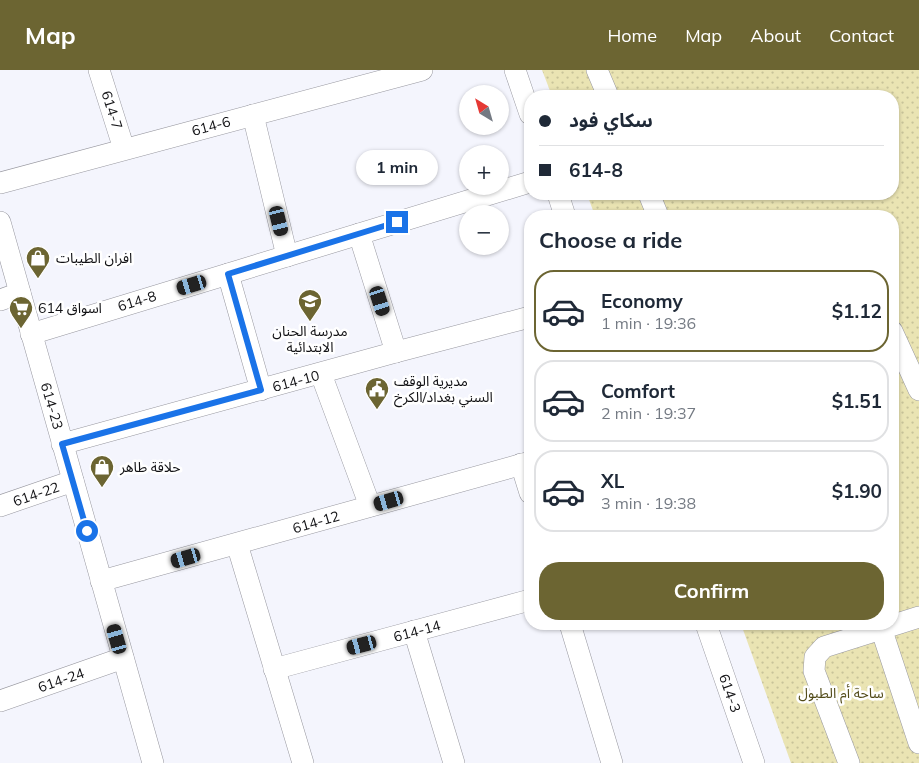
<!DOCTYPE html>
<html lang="en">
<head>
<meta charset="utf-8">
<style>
	body { margin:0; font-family:Mulish,"Noto Sans Arabic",sans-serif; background:#f6f6f7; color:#1f2937; height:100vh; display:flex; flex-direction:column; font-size:19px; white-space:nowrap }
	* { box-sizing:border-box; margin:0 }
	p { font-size:16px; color:#747a83 }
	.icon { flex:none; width:28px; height:28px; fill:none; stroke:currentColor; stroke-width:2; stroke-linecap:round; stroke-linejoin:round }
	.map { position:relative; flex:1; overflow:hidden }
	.details { position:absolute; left:524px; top:140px; width:375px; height:420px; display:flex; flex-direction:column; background:#fff; border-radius:20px; box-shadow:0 1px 4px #0004 }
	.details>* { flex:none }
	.top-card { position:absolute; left:524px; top:20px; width:375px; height:110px; border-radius:20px; box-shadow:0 1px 4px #0004; display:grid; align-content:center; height:110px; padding:0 15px; background:#fff }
	.needle { width:32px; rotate:323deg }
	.buttons { position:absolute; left:459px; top:15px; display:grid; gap:10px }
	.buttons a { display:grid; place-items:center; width:50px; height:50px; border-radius:50%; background:#fff; box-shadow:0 1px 4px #0004; font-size:25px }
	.end { position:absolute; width:22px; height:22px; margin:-11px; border:6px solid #1a73e8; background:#fff; box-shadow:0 0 0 2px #fff }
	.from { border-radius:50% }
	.bubble { position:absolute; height:35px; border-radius:18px; background:#fff; box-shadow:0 1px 4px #0004; font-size:16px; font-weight:700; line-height:35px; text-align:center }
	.car { position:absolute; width:15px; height:30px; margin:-15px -8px; border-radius:6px; box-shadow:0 0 4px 1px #0007; background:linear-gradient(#222 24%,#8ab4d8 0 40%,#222 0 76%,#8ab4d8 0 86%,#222 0) }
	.top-card b { display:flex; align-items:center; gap:18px; height:48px; font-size:19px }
	.top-card b+b { border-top:1px solid #e0e1e3 }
	.top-card i { width:12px; height:12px; background:#1f2937 }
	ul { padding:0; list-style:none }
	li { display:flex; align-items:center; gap:15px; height:82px; margin:0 10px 8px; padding:0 5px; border:2px solid #e0e1e3; border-radius:20px }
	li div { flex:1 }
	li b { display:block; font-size:19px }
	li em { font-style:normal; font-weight:700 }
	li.active { border-color:#6c6532 }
	li>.icon { width:45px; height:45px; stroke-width:1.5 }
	h2 { padding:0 15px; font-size:22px; line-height:60px }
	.action { display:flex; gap:10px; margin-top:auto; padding:10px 15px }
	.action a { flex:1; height:58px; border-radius:20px; background:#6c6532; color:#fff; font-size:20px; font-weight:700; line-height:58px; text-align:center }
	header { display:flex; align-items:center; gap:30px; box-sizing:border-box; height:70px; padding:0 25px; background:#6c6532; color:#fff }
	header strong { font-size:24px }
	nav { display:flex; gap:28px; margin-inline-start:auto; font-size:18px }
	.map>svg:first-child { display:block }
	.green { fill:url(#green-dots) }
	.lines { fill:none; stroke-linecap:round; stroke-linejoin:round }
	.minor-casing { stroke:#9898a0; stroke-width:22 }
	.minor { stroke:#fff; stroke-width:21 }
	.route { stroke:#1a73e8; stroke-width:6 }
	.labels { text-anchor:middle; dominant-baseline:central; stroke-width:5; stroke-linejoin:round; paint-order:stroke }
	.street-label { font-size:14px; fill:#111114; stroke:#fff }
	.poi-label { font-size:14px; fill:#111114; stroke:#fff; text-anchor:start }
	.park-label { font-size:14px; fill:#524b18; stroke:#fff }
</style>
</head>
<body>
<header>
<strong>Map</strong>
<nav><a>Home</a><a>Map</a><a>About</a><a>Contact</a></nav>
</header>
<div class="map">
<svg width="919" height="693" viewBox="0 0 919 693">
	<defs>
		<pattern id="green-dots" width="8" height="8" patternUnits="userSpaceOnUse" patternTransform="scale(1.25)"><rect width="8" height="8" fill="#eae4b3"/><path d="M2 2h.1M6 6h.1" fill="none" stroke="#c8c399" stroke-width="1.8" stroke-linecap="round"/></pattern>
	</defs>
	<rect width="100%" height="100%" fill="#f4f5fd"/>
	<!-- green -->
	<polygon class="green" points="542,0 919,0 919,693 791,693 741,554 892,554 892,146 595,146 587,124 892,124 892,26 552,26"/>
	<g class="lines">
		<!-- minor casing -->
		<g class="minor-casing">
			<g id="minor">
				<polyline points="99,0 124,79"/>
				<polyline points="515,0 530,44"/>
				<polyline points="597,0 608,26"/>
				<polyline points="253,45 287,186"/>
				<polyline points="0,113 422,0"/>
				<polyline points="558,124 565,146"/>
				<polyline points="649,124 658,146"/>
				<polyline points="0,152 153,693"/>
				<polyline points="359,164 396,282"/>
				<polyline points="228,204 261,320"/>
				<polyline points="0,230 20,223"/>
				<polyline points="892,261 919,320"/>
				<polyline points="31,264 530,112"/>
				<polyline points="321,304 370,436"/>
				<polyline points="62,374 396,282 530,247"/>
				<polyline points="521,394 530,423"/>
				<polyline points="0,436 73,411"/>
				<polyline points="237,474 303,693"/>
				<polyline points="101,511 530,392"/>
				<polyline points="570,554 612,693"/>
				<polyline points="706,554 754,693"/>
				<polyline points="881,558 919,673"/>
				<polyline points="414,561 454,693"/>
				<polyline points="274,599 530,530"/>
				<polyline points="0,631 123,588"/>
				<polyline points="849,693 814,601 815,587 824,577 919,547"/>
			</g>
		</g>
		<!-- minor -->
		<use href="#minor" class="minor"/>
	</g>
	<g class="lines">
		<!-- route -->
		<polyline class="route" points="87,461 62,374 261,320 228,204 397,152"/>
	</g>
	<!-- icons -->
	<defs>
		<g id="shop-pin" transform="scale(1.25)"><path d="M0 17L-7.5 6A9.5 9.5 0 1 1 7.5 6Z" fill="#6c6532" stroke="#fff"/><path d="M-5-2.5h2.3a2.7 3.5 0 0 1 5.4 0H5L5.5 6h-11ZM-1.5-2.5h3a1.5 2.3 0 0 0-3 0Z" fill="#fff"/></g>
		<g id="school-pin" transform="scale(1.25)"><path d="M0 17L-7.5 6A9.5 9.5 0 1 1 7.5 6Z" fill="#6c6532" stroke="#fff"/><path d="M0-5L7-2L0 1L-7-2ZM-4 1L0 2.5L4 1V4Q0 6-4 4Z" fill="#fff"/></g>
		<g id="supermarket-pin" transform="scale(1.25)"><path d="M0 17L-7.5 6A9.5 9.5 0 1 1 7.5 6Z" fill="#6c6532" stroke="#fff"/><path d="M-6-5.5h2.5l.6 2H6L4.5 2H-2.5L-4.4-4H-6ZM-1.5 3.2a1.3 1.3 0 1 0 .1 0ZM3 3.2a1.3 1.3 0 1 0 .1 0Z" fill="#fff"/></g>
		<g id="civic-pin" transform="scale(1.25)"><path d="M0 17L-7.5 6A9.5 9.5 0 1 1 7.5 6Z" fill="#6c6532" stroke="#fff"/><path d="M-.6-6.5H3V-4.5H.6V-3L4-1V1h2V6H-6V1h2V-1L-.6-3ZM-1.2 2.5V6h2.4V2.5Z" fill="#fff"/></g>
	</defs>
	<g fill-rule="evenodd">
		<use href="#shop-pin" x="38" y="188"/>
		<use href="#school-pin" x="310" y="231"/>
		<use href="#supermarket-pin" x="21" y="238"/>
		<use href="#civic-pin" x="377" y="319"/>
		<use href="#shop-pin" x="102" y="397"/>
	</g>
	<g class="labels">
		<!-- street labels -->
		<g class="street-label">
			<text transform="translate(112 40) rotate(72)">614-7</text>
			<text transform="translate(211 56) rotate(-15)">614-6</text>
			<text transform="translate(137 231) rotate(-17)">614-8</text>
			<text transform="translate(296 311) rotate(-15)">614-10</text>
			<text transform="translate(52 336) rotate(74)">614-23</text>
			<text transform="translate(36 424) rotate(-19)">614-22</text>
			<text transform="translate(316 452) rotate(-16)">614-12</text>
			<text transform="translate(417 561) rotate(-15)">614-14</text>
			<text transform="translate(61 610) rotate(-19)">614-24</text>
			<text transform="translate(730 623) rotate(71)">614-3</text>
		</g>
		<!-- poi labels -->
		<g class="poi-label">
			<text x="56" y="188">افران الطيبات</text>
			<text x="38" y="238">اسواق 614</text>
			<text x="310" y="261" text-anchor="middle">مدرسة الحنان<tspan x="310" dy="16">الابتدائية</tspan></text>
			<text x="394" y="311">مديرية الوقف<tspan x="394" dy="16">السني بغداد/الكرخ</tspan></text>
			<text x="120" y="397">حلاقة طاهر</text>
		</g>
		<!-- park labels -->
		<g class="park-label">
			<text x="841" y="623">ساحة أم الطبول</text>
		</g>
	</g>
</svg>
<div class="buttons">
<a><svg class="needle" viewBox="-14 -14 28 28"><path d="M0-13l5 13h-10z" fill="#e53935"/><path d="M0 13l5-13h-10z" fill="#747a83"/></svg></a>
<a>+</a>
<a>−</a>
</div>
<i class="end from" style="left:87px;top:461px"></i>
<i class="end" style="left:397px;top:152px"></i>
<div class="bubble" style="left:356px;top:80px;width:82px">1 min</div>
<i class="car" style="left:279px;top:151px;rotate:166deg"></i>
<i class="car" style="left:192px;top:215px;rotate:253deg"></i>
<i class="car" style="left:380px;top:231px;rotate:162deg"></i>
<i class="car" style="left:389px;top:431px;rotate:254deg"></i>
<i class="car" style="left:186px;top:488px;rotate:254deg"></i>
<i class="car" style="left:117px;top:569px;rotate:344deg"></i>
<i class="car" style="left:362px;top:575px;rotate:255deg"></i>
<div class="top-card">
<b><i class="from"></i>سكاي فود</b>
<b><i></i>614-8</b>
</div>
<section class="details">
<h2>Choose a ride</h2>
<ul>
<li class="active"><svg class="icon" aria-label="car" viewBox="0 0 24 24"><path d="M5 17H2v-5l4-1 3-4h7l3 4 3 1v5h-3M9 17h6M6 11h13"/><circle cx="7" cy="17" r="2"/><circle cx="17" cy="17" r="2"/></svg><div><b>Economy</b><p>1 min · 19:36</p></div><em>$1.12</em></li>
<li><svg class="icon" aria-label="car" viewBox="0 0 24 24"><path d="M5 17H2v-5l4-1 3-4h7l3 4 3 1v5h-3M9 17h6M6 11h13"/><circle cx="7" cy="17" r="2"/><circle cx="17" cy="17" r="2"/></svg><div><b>Comfort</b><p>2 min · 19:37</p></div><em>$1.51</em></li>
<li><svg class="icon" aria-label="car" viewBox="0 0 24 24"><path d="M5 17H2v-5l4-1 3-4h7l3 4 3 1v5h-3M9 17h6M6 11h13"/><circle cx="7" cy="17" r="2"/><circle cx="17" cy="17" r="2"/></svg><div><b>XL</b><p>3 min · 19:38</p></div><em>$1.90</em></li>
</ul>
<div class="action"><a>Confirm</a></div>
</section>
</div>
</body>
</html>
